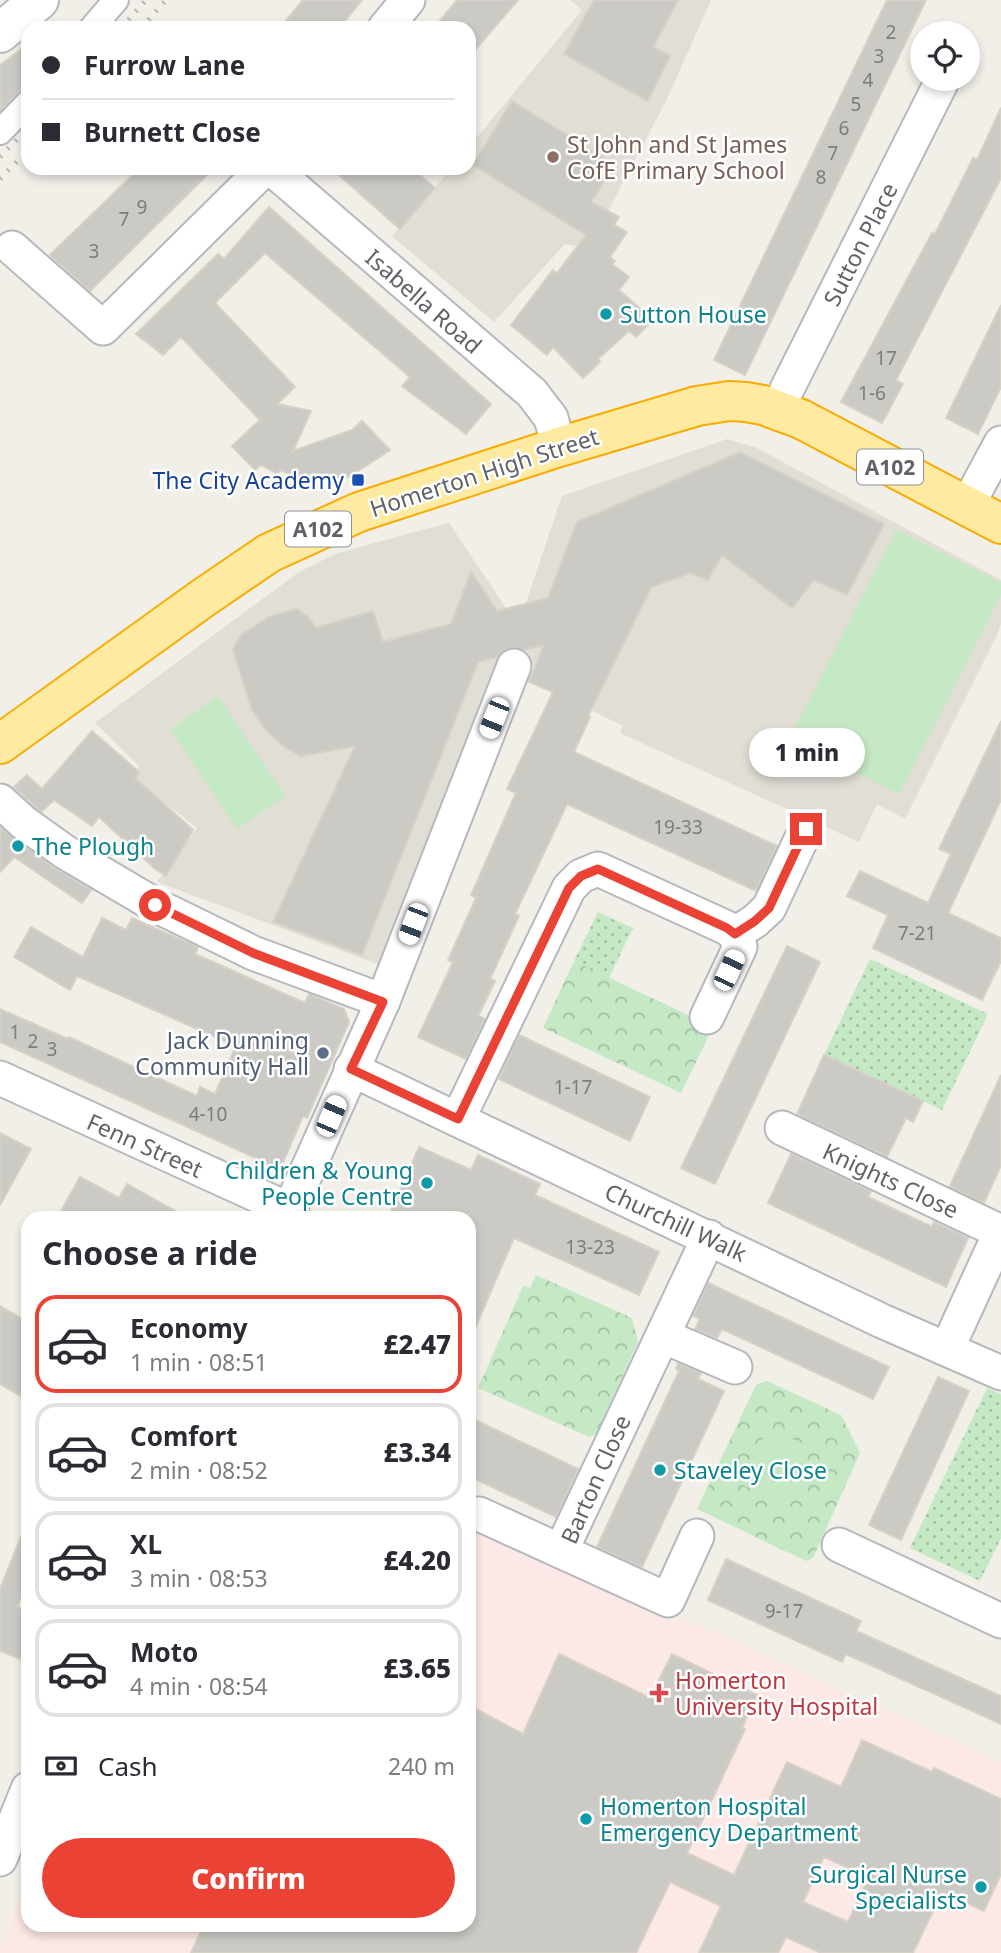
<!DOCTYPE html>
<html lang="en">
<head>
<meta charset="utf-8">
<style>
	body { margin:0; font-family:"Noto Sans",sans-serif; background:#f7f7f7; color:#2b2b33; height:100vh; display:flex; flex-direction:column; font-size:26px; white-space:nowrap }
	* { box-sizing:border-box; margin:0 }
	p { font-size:23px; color:#7c7c81 }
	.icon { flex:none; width:38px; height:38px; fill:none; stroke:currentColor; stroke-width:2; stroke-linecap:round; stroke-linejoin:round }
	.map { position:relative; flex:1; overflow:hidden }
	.drawer { position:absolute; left:21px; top:1211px; width:455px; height:721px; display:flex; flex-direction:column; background:#fff; border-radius:21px; box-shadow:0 4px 10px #0003 }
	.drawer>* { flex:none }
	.hud { position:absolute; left:21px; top:21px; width:455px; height:154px; border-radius:21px; box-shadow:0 4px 10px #0003; display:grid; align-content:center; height:154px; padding:0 21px; background:#fff }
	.fabs { position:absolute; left:910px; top:21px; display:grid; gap:14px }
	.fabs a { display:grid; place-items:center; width:70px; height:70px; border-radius:50%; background:#fff; box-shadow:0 4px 10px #0003; font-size:35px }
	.end { position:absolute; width:32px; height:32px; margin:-16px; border:9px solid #ea4335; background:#fff; box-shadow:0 0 0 4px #fff }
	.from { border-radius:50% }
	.bubble { position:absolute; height:49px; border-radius:24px; background:#fff; box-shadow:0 4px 10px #0003; font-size:23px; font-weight:800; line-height:49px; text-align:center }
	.car { position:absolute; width:21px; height:42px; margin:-21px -10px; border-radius:9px; box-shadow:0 0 5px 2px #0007; background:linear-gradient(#fff 24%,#345 0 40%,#fff 0 76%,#345 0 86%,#fff 0) }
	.hud b { display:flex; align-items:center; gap:24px; height:66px; font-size:26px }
	.hud b+b { border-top:2px solid #e1e1e2 }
	.hud i { width:18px; height:18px; background:#2b2b33 }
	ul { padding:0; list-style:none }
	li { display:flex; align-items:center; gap:21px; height:98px; margin:0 14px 10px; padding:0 7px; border:4px solid #e1e1e2; border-radius:21px }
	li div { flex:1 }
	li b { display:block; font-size:26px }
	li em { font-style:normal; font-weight:800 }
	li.selected { border-color:#ea4335 }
	li>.icon { width:63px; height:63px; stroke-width:1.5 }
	h2 { padding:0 21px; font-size:32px; line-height:84px }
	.pay { display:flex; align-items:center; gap:18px; height:77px; padding:0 21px; font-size:26px }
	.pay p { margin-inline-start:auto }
	.button { display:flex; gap:14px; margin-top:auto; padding:14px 21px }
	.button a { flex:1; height:80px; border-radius:42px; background:#ea4335; color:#fff; font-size:28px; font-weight:800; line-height:80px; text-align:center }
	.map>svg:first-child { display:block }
	.education { fill:#e1ded6 }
	.medical { fill:#fce8e6 }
	.grass { fill:url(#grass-dots) }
	.park { fill:url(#park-crowns) }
	.pitch { fill:#c5e8c5 }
	.building { fill:#cccac5; stroke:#d6d1c6; stroke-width:2; fill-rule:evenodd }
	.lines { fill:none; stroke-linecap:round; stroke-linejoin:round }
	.pedestrian-casing { stroke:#b5b8bc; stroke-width:28 }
	.minor-casing { stroke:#b5b8bc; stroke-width:37 }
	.secondary-casing { stroke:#b6babf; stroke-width:42 }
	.trunk-casing { stroke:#f9ab00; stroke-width:42 }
	.pedestrian { stroke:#fff; stroke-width:24 }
	.minor { stroke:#fff; stroke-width:33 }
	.secondary { stroke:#fff; stroke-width:38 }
	.trunk { stroke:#feeaa1; stroke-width:38 }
	.rail { stroke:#b6b7b8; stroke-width:5; stroke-dasharray:2 9; stroke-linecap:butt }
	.route { stroke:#ea4335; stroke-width:9 }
	.education-dot { fill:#8d6e63; stroke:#fff; stroke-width:2.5 }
	.culture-dot { fill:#0f9aa8; stroke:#fff; stroke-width:2.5 }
	.transit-dot { fill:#1a4fb4; stroke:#fff; stroke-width:2.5 }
	.service-dot { fill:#5c6f8a; stroke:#fff; stroke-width:2.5 }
	.health-dot { fill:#e0444e; stroke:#fff; stroke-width:2.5 }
	.labels { text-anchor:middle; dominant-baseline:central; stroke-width:5; stroke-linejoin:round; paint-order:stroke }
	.number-label { font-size:19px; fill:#7a7d7f }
	.shield { fill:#fff; stroke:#8f9295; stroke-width:2 }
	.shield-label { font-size:21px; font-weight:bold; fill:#5f6368 }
	.education-label { font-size:23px; fill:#785e54; stroke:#fff; text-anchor:start }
	.street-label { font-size:23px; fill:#5f6368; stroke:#fff }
	.culture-label { font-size:23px; fill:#0d838f; stroke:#fff; text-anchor:start }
	.transit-label { font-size:23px; fill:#164399; stroke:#fff; text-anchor:end }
	.service-label { font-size:23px; fill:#4e5e75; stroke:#fff; text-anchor:end }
	.health-label { font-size:23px; fill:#be3a42; stroke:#fff; text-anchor:start }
</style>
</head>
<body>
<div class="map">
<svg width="1001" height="1953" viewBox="0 0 1001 1953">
	<defs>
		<pattern id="grass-dots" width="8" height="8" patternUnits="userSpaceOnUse" patternTransform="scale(1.75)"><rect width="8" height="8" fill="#c5e8c5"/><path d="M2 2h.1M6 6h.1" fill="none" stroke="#a3c0a4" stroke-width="1.8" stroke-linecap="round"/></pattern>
		<pattern id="park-crowns" width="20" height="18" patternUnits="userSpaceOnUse" patternTransform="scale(1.75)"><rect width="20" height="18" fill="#c5e8c5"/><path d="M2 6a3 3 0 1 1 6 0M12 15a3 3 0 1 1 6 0" fill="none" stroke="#a3c0a4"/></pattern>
	</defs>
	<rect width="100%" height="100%" fill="#f1efe8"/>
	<!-- education -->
	<g class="education">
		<polygon points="570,0 711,0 667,99 608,211 577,246 565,244 494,322 392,236 452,168 469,168 469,147 582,10"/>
		<polygon points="727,439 757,448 1001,580 1001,624 997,635 905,819 877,804 859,842 620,733 623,726 564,697 571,683 534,667 526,650 501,656 380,965 157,882 197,828 133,778 139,766 95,723 299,572 335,554 407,534 449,523 506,608 526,603 562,496"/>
	</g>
	<!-- medical -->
	<polygon class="medical" points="469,1522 1001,1762 1001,1953 0,1953 28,1870 28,1925 469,1925"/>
	<!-- grass -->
	<g class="grass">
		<polygon points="598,912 633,928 609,978 574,961"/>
		<polygon points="870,959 988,1014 942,1110 824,1055"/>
		<polygon points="987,1388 1001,1394 1001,1538 980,1581 910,1548"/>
	</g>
	<!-- park -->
	<g class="park">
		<polygon points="574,961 713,1027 681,1093 543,1028"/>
		<polygon points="536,1275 632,1318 638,1342 596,1434 589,1437 478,1388 523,1286 530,1288"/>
		<polygon points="767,1381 841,1415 860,1453 813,1558 806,1561 697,1509 756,1385"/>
	</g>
	<!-- pitch -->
	<g class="pitch">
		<polygon points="896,530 1001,583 1001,595 899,794 789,740"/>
		<polygon points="218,696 285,796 237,829 170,729"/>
		<polygon points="768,1428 812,1448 786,1504 743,1485"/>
	</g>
	<!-- building -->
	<g class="building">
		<polygon points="303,0 362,0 339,28 280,28"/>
		<polygon points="457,0 518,0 469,57 469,28 434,28"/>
		<polygon points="594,0 678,0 653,47 670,56 648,101 564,54"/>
		<polygon points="887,0 926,0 745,375 714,360"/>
		<polygon points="28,44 28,82 0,111 0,65"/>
		<polygon points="512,101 615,165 591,202 619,217 614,225 627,232 610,257 615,261 612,264 629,277 619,290 653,320 636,337 629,331 598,359 600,362 583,378 553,347 547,355 511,325 553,270 557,273 586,235 473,165"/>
		<polygon points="1001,108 1001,178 896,380 903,384 882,423 841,402 932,233 935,234 973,158 977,160"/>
		<polygon points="140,168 214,168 90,291 50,255"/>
		<polygon points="331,168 412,168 435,188 400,229"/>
		<polygon points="269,207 491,404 466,434 402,386 410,377 265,253 215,303 295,387 277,404 311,411 293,451 352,430 362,421 390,450 358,471 360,476 318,479 298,477 280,470 278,474 261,465 255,470 232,446 260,420 181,337 163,355 136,334 218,254 224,259"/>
		<polygon points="1001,305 1001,387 978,434 946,418"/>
		<polygon points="740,452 884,524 847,595 814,580 792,608 722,555 708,580 690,573 651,587 588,716 590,717 574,752 777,846 756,891 567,804 515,914 519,916 490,979 495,981 478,1016 485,1019 466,1059 418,1037 453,962 448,960 476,898 471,895 516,793 507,789 553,692 529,682 544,645 524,650 510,647 503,651 497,657 478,662 362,955 273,922 355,746 301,756 285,747 267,731 252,710 233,649 241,635 269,617 297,609 308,617 316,628 373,611 383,642 451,624 471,572 497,611 548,598 577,522"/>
		<polygon points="1001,721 1001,800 948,913 1001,938 1001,961 982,1000 873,948 888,915 847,896 860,871 928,903 951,854 939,849"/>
		<polygon points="92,731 139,772 135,778 193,830 166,876 154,868 99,817 92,826 54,800 41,812 14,787 27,775 42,789"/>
		<polygon points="0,827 54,868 91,890 82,903 14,857 0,872"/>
		<polygon points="102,918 126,930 132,918 198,947 195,954 305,1003 309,994 344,1009 349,1022 307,1118 303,1116 280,1169 0,1042 0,1009 68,1039 69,1037 197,1096 200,1087 215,1094 236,1046 77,976 70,990 14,957 31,927 83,957"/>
		<polygon points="787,946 820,962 715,1184 681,1168"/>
		<polygon points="519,1035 650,1097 630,1141 499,1079"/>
		<polygon points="824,1055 923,1101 913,1122 906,1118 887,1157 797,1114"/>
		<polygon points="1001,1075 1001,1165 984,1203 950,1186"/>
		<polygon points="0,1133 31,1149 0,1205"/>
		<polygon points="419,1147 471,1170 478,1155 540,1184 535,1195 659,1252 639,1295 514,1238 469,1342 469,1218 388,1218"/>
		<polygon points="791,1154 871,1191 868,1197 932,1227 934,1222 968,1238 946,1287 768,1203"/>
		<polygon points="80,1177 119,1198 127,1184 188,1218 57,1218"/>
		<polygon points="708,1283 889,1367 873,1399 722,1329 717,1338 695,1329 700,1319 693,1316"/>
		<polygon points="0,1306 28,1322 28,1400 0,1384"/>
		<polygon points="678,1363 701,1373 698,1379 724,1391 642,1567 597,1547 679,1371 681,1371 676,1369"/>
		<polygon points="938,1377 969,1391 901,1540 869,1525"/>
		<polygon points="469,1417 578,1469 556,1517 469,1476"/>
		<polygon points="27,1522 28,1579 17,1607 28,1612 28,1662 0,1651 0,1589"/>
		<polygon points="726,1559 861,1621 856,1631 1001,1696 1001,1724 846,1654 842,1662 708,1600"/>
		<path d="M559 1654 650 1698 672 1654 757 1695 742 1728 745 1729 687 1853 734 1875 787 1762 841 1787 862 1740 932 1772 934 1768 1001 1799V1874L984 1911 942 1892 913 1953H821L786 1937 778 1953H699L721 1906 670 1882 636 1953H191L204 1925H469V1725L476 1709 523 1734ZM824 1857 869 1877 848 1922 803 1902Z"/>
	</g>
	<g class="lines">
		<!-- pedestrian casing -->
		<g class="pedestrian-casing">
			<g id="pedestrian">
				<polyline points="92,28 116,0"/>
				<polyline points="0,132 28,103"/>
			</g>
		</g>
		<!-- minor casing -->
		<g class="minor-casing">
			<g id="minor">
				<polyline points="385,28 408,0"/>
				<polyline points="271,168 532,393 551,418 559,447"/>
				<polyline points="12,248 103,328 265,168"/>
				<polyline points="779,410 787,389 943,79"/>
				<polyline points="967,506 1001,443"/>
				<polyline points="0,801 23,822 65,852 155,905 253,953 383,1001"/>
				<polyline points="735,934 755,921 769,908 806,829"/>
				<polyline points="351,1069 882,1321 1001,1373"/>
				<polyline points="0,1078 290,1210"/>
				<polyline points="458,1119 569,888 581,876 598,869 727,928 735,934 740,947 707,1017"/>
				<polyline points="782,1128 1001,1232"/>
				<polyline points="286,1218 383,1001 514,666"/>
				<polyline points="663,1336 735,1367"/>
				<polyline points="947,1349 1001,1231"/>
				<polyline points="479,1514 668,1600 697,1536"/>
				<polyline points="839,1545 1001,1621"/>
				<polyline points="561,1551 709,1237"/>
				<polyline points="0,1859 28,1789"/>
			</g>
		</g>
		<!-- secondary casing -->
		<g class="secondary-casing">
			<polyline id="secondary" points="0,33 39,0"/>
		</g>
		<!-- trunk casing -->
		<g class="trunk-casing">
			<polyline id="trunk" points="0,744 203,598 269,553 359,512 559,447 697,406 729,401 746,402 763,405 801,419 1001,524"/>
		</g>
		<!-- pedestrian -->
		<use href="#pedestrian" class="pedestrian"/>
		<!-- minor -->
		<use href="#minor" class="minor"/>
		<!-- secondary -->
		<use href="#secondary" class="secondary"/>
		<!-- trunk -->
		<use href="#trunk" class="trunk"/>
		<!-- rail -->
		<g class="rail">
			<polyline points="121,28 146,0"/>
			<polyline points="141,28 166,0"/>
			<polyline points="0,157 28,128"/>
			<polyline points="0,179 28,150"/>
		</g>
	</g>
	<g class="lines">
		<!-- route -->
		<polyline class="route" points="155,905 253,953 383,1002 351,1069 458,1119 569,888 581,876 598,869 727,928 735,934 755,921 769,908 806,829"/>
	</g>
	<!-- markers -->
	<circle class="education-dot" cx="553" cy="157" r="7"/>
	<g class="culture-dot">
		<circle cx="606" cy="314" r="7"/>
		<circle cx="18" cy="846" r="7"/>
		<circle cx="427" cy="1183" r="7"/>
		<circle cx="660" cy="1470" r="7"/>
		<circle cx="586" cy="1819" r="7"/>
		<circle cx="981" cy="1887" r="7"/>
	</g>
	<rect class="transit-dot" x="351" y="473" width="14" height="14" rx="3.5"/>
	<circle class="service-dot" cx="323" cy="1053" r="7"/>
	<path class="health-dot" d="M655.5 1682.5h7v7h7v7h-7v7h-7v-7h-7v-7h7z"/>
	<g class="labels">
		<!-- number labels -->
		<g class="number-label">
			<text x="891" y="32">2</text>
			<text x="879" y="56">3</text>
			<text x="868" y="80">4</text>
			<text x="856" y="104">5</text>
			<text x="844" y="128">6</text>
			<text x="833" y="153">7</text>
			<text x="821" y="177">8</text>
			<text x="142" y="207">9</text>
			<text x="124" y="219">7</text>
			<text x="94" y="251">3</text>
			<text x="886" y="358">17</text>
			<text x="872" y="393">1-6</text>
			<text x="678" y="827">19-33</text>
			<text x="917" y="933">7-21</text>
			<text x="15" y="1032">1</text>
			<text x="33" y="1041">2</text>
			<text x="52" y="1049">3</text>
			<text x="573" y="1087">1-17</text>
			<text x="208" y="1114">4-10</text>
			<text x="590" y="1247">13-23</text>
			<text x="784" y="1611">9-17</text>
		</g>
		<!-- shield labels -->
		<g class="shield">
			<rect x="857" y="449.5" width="66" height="35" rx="5"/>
			<rect x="285" y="511.5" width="66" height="35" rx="5"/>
		</g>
		<g class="shield-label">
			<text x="890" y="467">A102</text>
			<text x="318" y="529">A102</text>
		</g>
		<!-- education labels -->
		<g class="education-label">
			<text x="567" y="144">St John and St James<tspan x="567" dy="26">CofE Primary School</tspan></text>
		</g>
		<!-- street labels -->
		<g class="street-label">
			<text transform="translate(860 244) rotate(-63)">Sutton Place</text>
			<text transform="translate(424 301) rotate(41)">Isabella Road</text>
			<text transform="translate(484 472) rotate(-18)">Homerton High Street</text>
			<text transform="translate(145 1145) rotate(24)">Fenn Street</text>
			<text transform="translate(891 1180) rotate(25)">Knights Close</text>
			<text transform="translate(676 1222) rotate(25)">Churchill Walk</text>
			<text transform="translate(595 1479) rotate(-66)">Barton Close</text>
		</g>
		<!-- culture labels -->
		<g class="culture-label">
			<text x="620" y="314">Sutton House</text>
			<text x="32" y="846">The Plough</text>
			<text x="413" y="1170" text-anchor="end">Children &amp; Young<tspan x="413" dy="26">People Centre</tspan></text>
			<text x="674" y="1470">Staveley Close</text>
			<text x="600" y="1806">Homerton Hospital<tspan x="600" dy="26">Emergency Department</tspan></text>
			<text x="967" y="1874" text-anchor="end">Surgical Nurse<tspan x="967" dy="26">Specialists</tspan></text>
		</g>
		<!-- transit labels -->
		<g class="transit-label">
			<text x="344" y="480">The City Academy</text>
		</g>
		<!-- service labels -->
		<g class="service-label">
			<text x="309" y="1040">Jack Dunning<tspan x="309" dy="26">Community Hall</tspan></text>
		</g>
		<!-- health labels -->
		<g class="health-label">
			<text x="675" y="1680">Homerton<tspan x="675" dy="26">University Hospital</tspan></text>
		</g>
	</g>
</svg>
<div class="fabs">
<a><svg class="icon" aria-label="locate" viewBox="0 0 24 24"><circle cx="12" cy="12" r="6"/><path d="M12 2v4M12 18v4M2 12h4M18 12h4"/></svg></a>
</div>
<i class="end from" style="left:155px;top:905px"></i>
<i class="end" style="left:806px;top:829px"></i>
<div class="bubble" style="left:749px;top:728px;width:116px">1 min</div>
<i class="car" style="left:494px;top:718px;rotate:202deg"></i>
<i class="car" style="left:413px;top:924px;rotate:201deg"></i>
<i class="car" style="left:729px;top:970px;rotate:25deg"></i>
<i class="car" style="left:331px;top:1116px;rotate:23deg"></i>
<div class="hud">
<b><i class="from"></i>Furrow Lane</b>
<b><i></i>Burnett Close</b>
</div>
<section class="drawer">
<h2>Choose a ride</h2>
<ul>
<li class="selected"><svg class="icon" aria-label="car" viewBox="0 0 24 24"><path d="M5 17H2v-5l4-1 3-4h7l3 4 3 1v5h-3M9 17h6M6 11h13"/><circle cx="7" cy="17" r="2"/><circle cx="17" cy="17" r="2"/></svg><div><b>Economy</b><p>1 min · 08:51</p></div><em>£2.47</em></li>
<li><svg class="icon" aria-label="car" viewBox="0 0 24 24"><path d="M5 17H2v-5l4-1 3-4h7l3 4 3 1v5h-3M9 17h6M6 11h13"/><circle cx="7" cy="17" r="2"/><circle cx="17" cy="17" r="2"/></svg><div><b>Comfort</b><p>2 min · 08:52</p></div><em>£3.34</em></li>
<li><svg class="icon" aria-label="car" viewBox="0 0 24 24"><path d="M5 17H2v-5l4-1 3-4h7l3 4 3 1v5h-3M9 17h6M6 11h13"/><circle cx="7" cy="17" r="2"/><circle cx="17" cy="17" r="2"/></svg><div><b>XL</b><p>3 min · 08:53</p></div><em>£4.20</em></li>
<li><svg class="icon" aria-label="car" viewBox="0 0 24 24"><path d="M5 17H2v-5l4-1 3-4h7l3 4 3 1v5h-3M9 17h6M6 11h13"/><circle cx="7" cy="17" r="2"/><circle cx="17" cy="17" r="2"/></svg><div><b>Moto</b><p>4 min · 08:54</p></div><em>£3.65</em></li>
</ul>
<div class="pay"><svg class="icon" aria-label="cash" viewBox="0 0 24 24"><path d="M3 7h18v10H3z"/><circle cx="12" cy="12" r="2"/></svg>Cash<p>240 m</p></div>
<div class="button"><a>Confirm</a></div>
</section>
</div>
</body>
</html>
